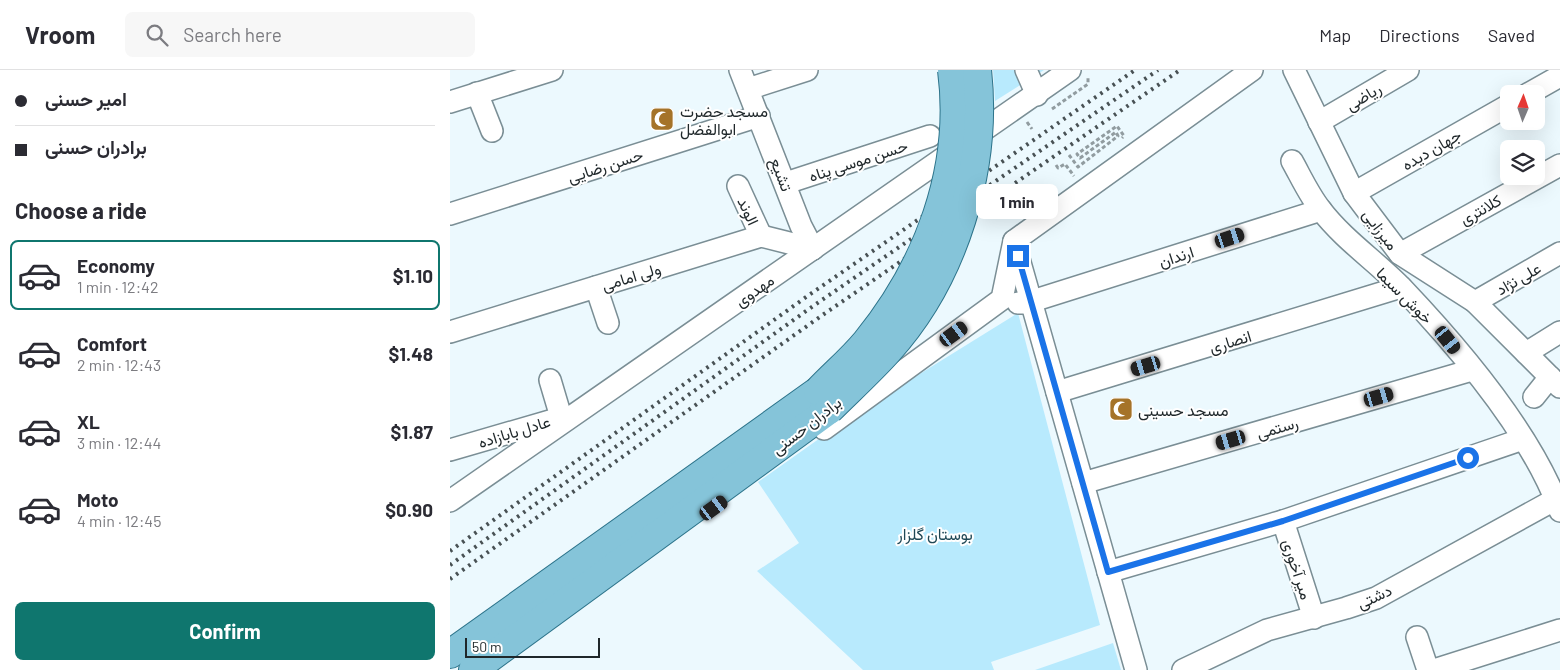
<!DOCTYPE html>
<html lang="en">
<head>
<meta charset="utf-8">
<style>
	body { margin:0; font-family:Barlow,Vazirmatn,sans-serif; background:#f7f7f7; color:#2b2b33; height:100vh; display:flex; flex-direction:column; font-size:19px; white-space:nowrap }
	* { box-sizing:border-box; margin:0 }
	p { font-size:16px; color:#7c7c81 }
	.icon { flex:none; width:28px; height:28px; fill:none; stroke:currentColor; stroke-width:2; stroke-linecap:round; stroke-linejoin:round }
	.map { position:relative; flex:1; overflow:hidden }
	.side { display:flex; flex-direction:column; background:#fff; width:450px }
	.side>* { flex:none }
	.banner { display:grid; align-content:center; height:110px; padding:0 15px; background:#fff }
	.needle { width:32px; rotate:2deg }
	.fabs { position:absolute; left:1050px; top:15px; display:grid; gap:10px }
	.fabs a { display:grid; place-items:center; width:45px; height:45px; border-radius:8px; background:#fff; box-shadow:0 5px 20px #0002; font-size:25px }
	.scale { position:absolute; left:15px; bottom:12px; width:135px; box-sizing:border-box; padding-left:5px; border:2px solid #1f272a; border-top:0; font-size:14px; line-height:18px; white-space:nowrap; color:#1f272a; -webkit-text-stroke:4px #fff; paint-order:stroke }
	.end { position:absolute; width:22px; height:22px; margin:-11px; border:6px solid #1a73e8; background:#fff; box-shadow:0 0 0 2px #fff }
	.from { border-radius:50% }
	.bubble { position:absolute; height:35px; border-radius:8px; background:#fff; box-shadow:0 5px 20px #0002; font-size:16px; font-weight:700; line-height:35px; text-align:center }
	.car { position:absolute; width:15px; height:30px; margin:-15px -8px; border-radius:6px; box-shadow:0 0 4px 1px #0007; background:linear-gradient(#222 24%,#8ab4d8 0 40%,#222 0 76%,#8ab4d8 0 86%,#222 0) }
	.banner b { display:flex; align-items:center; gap:18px; height:48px; font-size:19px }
	.banner b+b { border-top:1px solid #e1e1e2 }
	.banner i { width:12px; height:12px; background:#2b2b33 }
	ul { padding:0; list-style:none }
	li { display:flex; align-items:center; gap:15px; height:70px; margin:0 10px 8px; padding:0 5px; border:2px solid transparent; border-radius:8px }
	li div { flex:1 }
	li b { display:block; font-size:19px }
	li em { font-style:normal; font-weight:700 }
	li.on { border-color:#0f766e }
	li>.icon { width:45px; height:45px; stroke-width:1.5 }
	h2 { padding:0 15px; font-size:22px; line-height:60px }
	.action { display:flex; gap:10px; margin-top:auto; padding:10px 15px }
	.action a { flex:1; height:58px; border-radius:8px; background:#0f766e; color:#fff; font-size:20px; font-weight:700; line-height:58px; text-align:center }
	header { display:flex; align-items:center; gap:30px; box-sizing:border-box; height:70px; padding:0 25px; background:#fff; border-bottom:1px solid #e1e1e2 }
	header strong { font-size:24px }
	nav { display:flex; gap:28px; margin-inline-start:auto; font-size:18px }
	.search { width:350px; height:45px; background:#f7f7f7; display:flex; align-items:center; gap:12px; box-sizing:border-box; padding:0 18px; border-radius:8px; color:#7c7c81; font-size:19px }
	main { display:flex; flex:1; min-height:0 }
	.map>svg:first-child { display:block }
	.green { fill:#b8eafd }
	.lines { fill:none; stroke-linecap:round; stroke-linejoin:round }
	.minor-casing { stroke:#7a8e95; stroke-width:24 }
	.major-casing { stroke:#2d748b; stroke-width:30 }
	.path { stroke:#919ca0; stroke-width:3; stroke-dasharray:4 2.5; stroke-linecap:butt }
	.minor { stroke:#fff; stroke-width:21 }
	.major { stroke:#85c4d9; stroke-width:28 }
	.rail { stroke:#485154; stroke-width:4; stroke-dasharray:2.5 5; stroke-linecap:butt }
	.major-bridge-casing { stroke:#2d748b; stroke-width:30; stroke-linecap:butt }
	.major-bridge { stroke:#85c4d9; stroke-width:28 }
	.route { stroke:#1a73e8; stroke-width:6 }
	.labels { text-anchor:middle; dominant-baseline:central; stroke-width:4; stroke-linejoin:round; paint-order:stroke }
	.street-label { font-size:16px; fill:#1f272a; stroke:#fff }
	.poi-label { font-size:16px; fill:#1f272a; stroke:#fff; text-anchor:start }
	.park-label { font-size:16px; fill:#1f4856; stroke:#fff }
</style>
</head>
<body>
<header>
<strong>Vroom</strong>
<div class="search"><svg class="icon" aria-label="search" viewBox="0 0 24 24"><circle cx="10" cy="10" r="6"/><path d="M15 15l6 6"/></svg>Search here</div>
<nav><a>Map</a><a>Directions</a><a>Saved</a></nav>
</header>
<main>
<section class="side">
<div class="banner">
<b><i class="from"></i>امیر حسنی</b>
<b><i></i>برادران حسنی</b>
</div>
<h2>Choose a ride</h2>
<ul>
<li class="on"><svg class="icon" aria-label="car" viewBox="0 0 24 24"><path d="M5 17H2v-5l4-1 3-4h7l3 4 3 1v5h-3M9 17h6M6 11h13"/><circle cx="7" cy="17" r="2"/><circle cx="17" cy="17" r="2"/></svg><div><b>Economy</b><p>1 min · 12:42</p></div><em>$1.10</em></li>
<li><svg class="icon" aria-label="car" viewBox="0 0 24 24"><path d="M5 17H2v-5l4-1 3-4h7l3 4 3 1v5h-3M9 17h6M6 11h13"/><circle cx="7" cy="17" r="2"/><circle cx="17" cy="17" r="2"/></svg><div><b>Comfort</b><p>2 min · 12:43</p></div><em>$1.48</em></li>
<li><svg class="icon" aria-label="car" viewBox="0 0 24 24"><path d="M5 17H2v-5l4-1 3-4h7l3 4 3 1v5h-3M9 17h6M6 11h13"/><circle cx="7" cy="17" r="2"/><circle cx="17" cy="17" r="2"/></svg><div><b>XL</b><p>3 min · 12:44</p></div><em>$1.87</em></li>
<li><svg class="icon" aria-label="car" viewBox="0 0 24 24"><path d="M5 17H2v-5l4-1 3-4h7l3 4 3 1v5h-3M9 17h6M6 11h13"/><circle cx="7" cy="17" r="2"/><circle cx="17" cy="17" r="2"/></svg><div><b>Moto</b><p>4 min · 12:45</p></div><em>$0.90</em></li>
</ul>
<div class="action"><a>Confirm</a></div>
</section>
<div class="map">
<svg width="1110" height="600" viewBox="0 0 1110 600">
	<rect width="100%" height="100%" fill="#ecf9fe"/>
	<!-- green -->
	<g class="green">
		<polygon points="543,0 594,0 545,31"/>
		<polygon points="568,243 650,555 541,592 544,600 413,600 307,501 349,473 308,412 397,349"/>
		<polygon points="663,573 671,600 585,600"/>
	</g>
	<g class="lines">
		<!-- minor casing -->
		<g class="minor-casing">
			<g id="minor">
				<polyline points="290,0 351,156 363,179"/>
				<polyline points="576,0 587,25"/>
				<polyline points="844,0 904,123 950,184 1025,232 1110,317"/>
				<polyline points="298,19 357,0"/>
				<polyline points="27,23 42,61"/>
				<polyline points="1078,24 1110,6"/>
				<polyline points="0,32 102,0"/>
				<polyline points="869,52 958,0"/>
				<path d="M842 91C851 107 859 125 871 140 894 170 927 192 953 219 1009 278 1082 364 1110 441"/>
				<polyline points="336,113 480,66"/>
				<polyline points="288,116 311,166"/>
				<polyline points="904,123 1059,35"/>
				<polyline points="0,144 309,46"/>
				<polyline points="564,171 802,0"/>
				<polyline points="565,175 686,600"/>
				<polyline points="950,184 1110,95"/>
				<polyline points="146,217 158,253"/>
				<polyline points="1025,232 1110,183"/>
				<polyline points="568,233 576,233 871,140"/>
				<polyline points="0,262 311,166 363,179"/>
				<polyline points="1076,283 1110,262"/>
				<polyline points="100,310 111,347"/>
				<polyline points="607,322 951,217"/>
				<polyline points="1084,327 1100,307"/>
				<polyline points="374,359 552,229 564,171"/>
				<polyline points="0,380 110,348"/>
				<polyline points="633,413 1022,300"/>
				<polyline points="0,431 620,0"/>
				<polyline points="833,451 864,548"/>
				<polyline points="658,502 833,451 1073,369"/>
				<polyline points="967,567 978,600"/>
				<polyline points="733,600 817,560 896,538 926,528 1106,429"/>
				<polyline points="984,600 1110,560"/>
			</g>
		</g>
		<!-- major casing -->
		<g class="major-casing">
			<g id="major">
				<polyline points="0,584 368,321"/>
				<polyline points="23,600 379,340"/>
			</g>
		</g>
		<!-- path -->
		<g class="path">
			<polyline points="602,39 638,14 638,7"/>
			<polyline points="577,52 582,59"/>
			<polyline points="619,85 628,97 668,66 666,62 630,88 627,84 667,56 674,66 672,68"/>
			<polyline points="606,95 608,98 615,94 624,106"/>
		</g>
		<!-- minor -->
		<use href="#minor" class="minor"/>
		<!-- major -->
		<use href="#major" class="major"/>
		<!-- rail -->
		<g class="rail">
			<polyline points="0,481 359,225 685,0"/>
			<polyline points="0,495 366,234 708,0"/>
			<polyline points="0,509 374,244 730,0"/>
		</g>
		<!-- major-bridge casing -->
		<g class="major-bridge-casing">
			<g id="major-bridge">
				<path d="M368 321C383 305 401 290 416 272 478 196 515 99 502 0"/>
				<path d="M379 340C398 321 419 302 438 281 504 208 538 98 527 0"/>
			</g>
		</g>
		<!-- major-bridge -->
		<use href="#major-bridge" class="major-bridge"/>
	</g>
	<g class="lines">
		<!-- route -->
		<polyline class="route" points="568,186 658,502 833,451 1018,388"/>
	</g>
	<!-- icons -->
	<defs>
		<g id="mosque-square" transform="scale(1.25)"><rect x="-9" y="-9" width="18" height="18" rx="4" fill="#a57329" stroke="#fff"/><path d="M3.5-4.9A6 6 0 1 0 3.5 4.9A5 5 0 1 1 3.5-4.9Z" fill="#fff"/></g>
	</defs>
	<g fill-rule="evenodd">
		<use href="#mosque-square" x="212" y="49"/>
		<use href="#mosque-square" x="671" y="339"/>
	</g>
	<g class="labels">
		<!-- street labels -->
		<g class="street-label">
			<text transform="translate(913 26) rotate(-31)">ریاضی</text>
			<text transform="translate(981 79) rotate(-30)">جهان دیده</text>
			<text transform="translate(408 90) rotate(-18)">حسن موسی پناه</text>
			<text transform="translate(155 95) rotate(-18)">حسن رضایی</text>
			<text transform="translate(332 104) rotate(69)">تشیع</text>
			<text transform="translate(1030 139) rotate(-29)">کلانتری</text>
			<text transform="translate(299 141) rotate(65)">الوند</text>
			<text transform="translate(931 159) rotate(53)">میرزایی</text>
			<text transform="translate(726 186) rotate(-18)">ارندان</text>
			<text transform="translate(181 206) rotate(-17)">ولی امامی</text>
			<text transform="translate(1068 208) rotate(-30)">علی نژاد</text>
			<text transform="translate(304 220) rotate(-35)">مهدوی</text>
			<text transform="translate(955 225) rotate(45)">خوش سیما</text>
			<text transform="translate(780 271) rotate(-17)">انصاری</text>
			<text transform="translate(356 355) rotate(-38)">برادران حسنی</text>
			<text transform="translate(827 357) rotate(-16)">رستمی</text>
			<text transform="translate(64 361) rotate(-17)">عادل بابازاده</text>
			<text transform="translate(848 499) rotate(72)">میر آخوری</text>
			<text transform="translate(924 526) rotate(-25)">دشتی</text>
		</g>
		<!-- poi labels -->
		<g class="poi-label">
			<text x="230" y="40">مسجد حضرت<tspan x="230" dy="18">ابوالفضل</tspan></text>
			<text x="688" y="339">مسجد حسینی</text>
		</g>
		<!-- park labels -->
		<g class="park-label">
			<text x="485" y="463">بوستان گلزار</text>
		</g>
	</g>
</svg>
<div class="fabs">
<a><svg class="needle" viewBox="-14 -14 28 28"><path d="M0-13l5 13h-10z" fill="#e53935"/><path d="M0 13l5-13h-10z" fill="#7c7c81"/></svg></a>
<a><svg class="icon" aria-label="layers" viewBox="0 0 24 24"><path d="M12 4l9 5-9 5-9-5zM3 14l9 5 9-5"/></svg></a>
</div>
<div class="scale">50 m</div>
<i class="end from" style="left:1018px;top:388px"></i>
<i class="end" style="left:568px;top:186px"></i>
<div class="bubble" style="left:526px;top:114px;width:82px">1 min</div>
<i class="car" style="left:780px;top:168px;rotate:72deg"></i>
<i class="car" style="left:504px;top:264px;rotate:54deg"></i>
<i class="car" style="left:998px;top:270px;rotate:141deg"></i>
<i class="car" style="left:696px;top:296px;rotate:253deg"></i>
<i class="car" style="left:929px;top:327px;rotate:74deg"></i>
<i class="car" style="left:781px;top:370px;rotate:254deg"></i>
<i class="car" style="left:264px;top:438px;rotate:54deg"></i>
</div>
</main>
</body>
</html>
